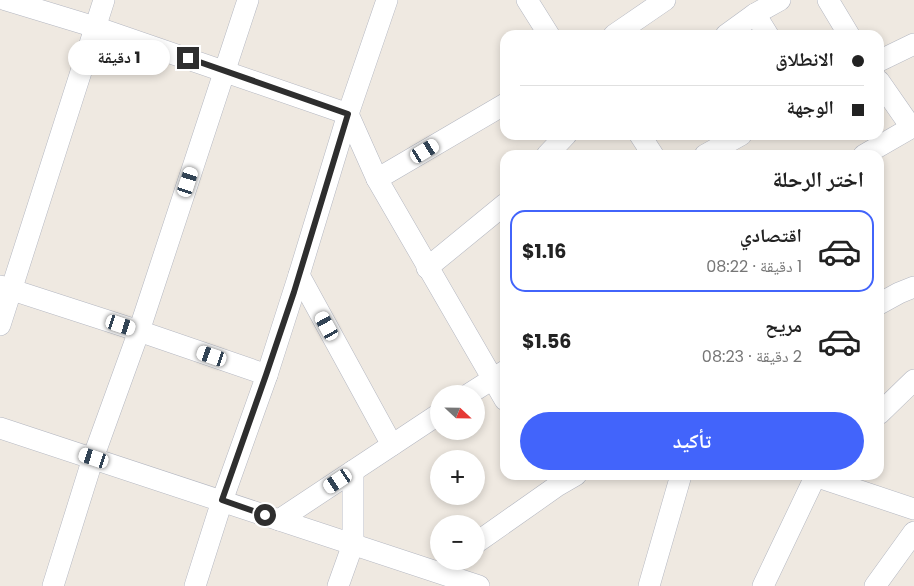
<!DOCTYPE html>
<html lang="ar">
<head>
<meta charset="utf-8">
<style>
	body { margin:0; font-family:Poppins,"Noto Naskh Arabic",sans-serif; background:#f6f6f6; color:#222; direction:rtl; height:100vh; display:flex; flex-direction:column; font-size:19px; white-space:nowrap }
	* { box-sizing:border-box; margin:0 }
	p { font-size:16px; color:#767676 }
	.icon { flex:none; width:28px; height:28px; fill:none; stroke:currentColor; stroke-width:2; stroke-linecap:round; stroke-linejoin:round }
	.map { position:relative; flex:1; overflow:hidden; direction:ltr }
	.drawer { position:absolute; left:500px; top:150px; width:384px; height:330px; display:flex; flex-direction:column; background:#fff; border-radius:15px; box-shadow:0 2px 8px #0003; direction:rtl }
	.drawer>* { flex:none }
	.banner { position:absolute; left:500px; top:30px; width:384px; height:110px; border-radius:15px; box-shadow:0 2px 8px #0003; direction:rtl; display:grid; align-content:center; height:110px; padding:0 20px; background:#fff }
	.needle { width:32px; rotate:112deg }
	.controls { position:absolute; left:430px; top:385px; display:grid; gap:10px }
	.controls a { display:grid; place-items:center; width:55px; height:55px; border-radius:50%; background:#fff; box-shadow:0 2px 8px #0003; font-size:25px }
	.end { position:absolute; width:22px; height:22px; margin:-11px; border:6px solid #2e2e2e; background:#fff; box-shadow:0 0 0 2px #fff }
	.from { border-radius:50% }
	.bubble { position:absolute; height:35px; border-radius:18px; background:#fff; box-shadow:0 2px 8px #0003; font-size:16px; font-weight:700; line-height:35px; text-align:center; direction:rtl }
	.car { position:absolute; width:15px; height:30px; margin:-15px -8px; border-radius:6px; box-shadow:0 0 4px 1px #0007; background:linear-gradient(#fff 24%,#345 0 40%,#fff 0 76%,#345 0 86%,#fff 0) }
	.banner b { display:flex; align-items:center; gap:18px; height:48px; font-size:19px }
	.banner b+b { border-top:1px solid #e0e0e0 }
	.banner i { width:12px; height:12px; background:#222 }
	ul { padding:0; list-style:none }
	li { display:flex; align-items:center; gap:15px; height:82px; margin:0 10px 8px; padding:0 10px; border:2px solid transparent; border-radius:15px }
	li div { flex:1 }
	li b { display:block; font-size:19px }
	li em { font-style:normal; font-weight:700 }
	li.current { border-color:#4264fb }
	li>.icon { width:45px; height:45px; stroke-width:1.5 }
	h2 { padding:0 20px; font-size:22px; line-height:60px }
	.cta { display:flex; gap:10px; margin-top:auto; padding:10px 20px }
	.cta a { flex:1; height:58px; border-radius:30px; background:#4264fb; color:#fff; font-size:20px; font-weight:700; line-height:58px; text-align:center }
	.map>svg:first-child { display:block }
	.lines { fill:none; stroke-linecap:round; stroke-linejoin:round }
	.minor-casing { stroke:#b4b7c1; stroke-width:22 }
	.minor { stroke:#fff; stroke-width:21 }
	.route { stroke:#2e2e2e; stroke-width:6 }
</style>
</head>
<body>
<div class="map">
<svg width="914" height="586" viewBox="0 0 914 586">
	<rect width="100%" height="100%" fill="#efe9e1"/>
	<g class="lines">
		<!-- minor casing -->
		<g class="minor-casing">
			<g id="minor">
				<polyline points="6,0 95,27 348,114 377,179 505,400"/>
				<polyline points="527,0 549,35"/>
				<polyline points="828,0 849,35"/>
				<polyline points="755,14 768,35"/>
				<polyline points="614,35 665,0"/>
				<polyline points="726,35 755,14 780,0"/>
				<polyline points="879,61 914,44"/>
				<polyline points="879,81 911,127"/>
				<polyline points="640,135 653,155"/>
				<polyline points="547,155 566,135"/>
				<polyline points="705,155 741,135"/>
				<polyline points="864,155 914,126"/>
				<polyline points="377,179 505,104"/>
				<polyline points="427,268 505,204"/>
				<polyline points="299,275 392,445"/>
				<polyline points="0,286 139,331 267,375"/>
				<polyline points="879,304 899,293 914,287"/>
				<polyline points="0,325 104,0"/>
				<polyline points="469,394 505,371"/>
				<polyline points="879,414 914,380"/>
				<polyline points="0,428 479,586"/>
				<polyline points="812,475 914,509"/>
				<polyline points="279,520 439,414"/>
				<polyline points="476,543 557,486 576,475"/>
				<polyline points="53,586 93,458 139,331 248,0"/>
				<polyline points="195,586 222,501 267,375 299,275 348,114 387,0"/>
				<polyline points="338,586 353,544 353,471"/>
				<polyline points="649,586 681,475"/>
				<polyline points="763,586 816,475"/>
				<polyline points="875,586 914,532"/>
			</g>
		</g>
		<!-- minor -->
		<use href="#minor" class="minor"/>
	</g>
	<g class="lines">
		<!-- route -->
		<polyline class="route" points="188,58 348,114 294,292 266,375 222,500 265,515"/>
	</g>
</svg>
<div class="controls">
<a><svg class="needle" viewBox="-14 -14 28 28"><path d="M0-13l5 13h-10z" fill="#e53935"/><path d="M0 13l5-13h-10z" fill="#767676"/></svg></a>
<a>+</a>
<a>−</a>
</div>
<i class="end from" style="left:265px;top:515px"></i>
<i class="end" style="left:188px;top:58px"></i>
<div class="bubble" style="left:68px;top:40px;width:102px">1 دقيقة</div>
<i class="car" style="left:425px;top:151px;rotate:59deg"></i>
<i class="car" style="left:188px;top:182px;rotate:18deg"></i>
<i class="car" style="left:121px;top:325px;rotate:108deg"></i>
<i class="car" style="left:327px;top:326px;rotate:331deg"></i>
<i class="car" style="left:212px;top:356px;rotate:289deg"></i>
<i class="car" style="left:94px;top:458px;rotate:288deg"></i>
<i class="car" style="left:338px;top:481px;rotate:236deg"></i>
<div class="banner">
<b><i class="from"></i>الانطلاق</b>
<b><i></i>الوجهة</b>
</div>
<section class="drawer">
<h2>اختر الرحلة</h2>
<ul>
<li class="current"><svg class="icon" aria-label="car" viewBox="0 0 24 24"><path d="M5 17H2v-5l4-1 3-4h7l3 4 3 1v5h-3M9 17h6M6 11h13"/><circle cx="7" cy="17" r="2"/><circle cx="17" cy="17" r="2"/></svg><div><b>اقتصادي</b><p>1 دقيقة · 08:22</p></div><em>$1.16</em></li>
<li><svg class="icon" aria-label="car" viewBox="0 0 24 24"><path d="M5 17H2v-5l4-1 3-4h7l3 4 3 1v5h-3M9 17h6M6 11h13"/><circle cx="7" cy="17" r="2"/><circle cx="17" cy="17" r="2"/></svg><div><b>مريح</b><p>2 دقيقة · 08:23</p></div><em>$1.56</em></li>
</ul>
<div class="cta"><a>تأكيد</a></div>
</section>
</div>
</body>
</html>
